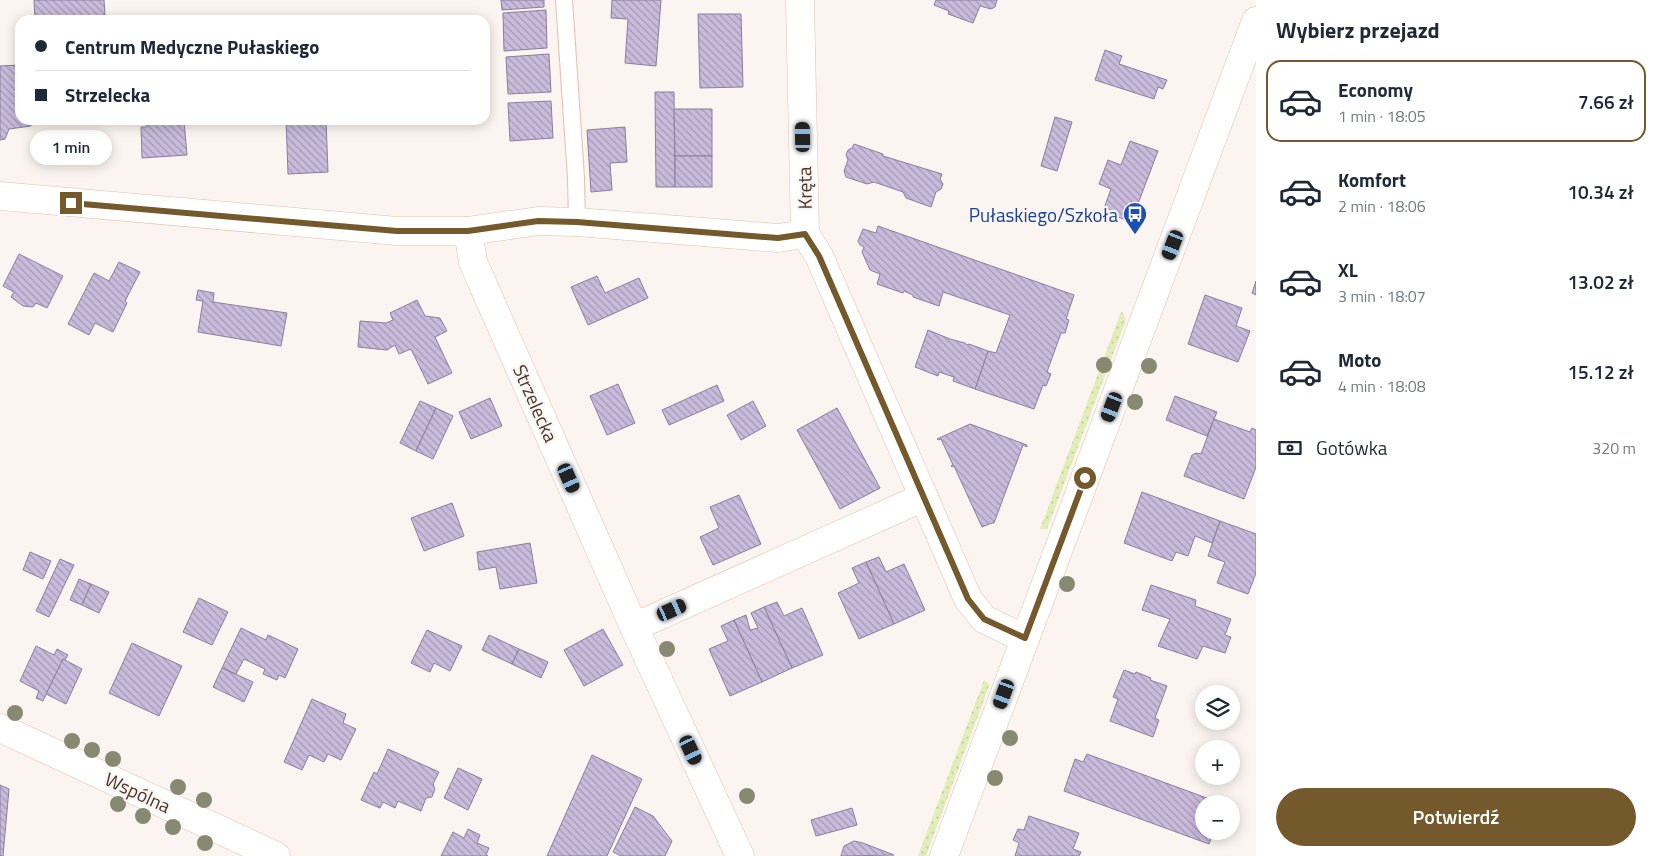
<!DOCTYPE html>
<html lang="pl">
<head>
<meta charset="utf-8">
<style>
	body { margin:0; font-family:"Titillium Web",sans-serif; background:#f6f6f7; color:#1f2937; height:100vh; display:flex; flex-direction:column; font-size:19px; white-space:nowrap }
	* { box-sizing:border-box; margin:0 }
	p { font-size:16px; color:#747a83 }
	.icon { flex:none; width:28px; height:28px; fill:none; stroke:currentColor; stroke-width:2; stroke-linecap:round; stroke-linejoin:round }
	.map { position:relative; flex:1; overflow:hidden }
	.side { display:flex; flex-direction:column; background:#fff; width:400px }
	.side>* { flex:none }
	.hud { position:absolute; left:15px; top:15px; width:475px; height:110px; border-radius:15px; box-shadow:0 2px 12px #0003; display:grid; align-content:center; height:110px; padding:0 20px; background:#fff }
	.buttons { position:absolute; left:1195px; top:685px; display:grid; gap:10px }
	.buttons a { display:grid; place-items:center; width:45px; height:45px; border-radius:50%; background:#fff; box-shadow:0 2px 12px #0003; font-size:25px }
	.end { position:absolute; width:22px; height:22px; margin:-11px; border:6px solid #73592b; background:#fff; box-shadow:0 0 0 2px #fff }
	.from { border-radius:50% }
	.bubble { position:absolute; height:35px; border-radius:18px; background:#fff; box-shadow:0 2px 12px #0003; font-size:16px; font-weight:600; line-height:35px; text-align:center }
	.car { position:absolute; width:15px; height:30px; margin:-15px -8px; border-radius:6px; box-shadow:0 0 4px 1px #0007; background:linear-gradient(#222 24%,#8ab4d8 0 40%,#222 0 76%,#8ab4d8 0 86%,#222 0) }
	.hud b { display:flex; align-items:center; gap:18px; height:48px; font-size:19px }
	.hud b+b { border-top:1px solid #e0e1e3 }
	.hud i { width:12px; height:12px; background:#1f2937 }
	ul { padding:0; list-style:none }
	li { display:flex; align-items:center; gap:15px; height:82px; margin:0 10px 8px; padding:0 10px; border:2px solid transparent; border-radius:15px }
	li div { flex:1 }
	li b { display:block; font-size:19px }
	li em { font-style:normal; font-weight:600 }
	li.on { border-color:#73592b }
	li>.icon { width:45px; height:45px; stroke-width:1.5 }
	h2 { padding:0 20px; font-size:22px; line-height:60px }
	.pay { display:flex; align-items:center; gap:12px; height:55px; padding:0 20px; font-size:19px }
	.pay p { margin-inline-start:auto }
	.cta { display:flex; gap:10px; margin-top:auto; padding:10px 20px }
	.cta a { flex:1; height:58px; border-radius:30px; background:#73592b; color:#fff; font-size:20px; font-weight:600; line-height:58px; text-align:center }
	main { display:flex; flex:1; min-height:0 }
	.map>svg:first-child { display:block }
	.grass { fill:url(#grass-dots) }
	.building { fill:url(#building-back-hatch); stroke:#8c7e9d }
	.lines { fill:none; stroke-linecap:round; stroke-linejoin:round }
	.lane-casing { stroke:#e3bfac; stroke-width:18 }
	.street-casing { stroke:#e3bfac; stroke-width:29 }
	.lane { stroke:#fff; stroke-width:16 }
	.street { stroke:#fff; stroke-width:28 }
	.tree { fill:#888971 }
	.route { stroke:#73592b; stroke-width:6 }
	.labels { text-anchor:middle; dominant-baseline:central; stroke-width:4.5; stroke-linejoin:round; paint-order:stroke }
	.street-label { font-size:19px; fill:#473931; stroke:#fbf4f0 }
	.transit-label { font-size:19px; fill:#164399; stroke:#fbf4f0; text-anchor:end }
</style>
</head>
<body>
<main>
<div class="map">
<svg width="1256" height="856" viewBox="0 0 1256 856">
	<defs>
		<pattern id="grass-dots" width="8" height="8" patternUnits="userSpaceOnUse" patternTransform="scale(1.25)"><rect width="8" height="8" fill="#e1eeb9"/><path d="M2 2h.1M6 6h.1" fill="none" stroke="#c2cda0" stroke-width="1.8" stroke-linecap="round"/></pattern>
		<pattern id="building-back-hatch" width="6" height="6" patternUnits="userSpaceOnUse" patternTransform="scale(1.25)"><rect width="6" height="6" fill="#cabbdc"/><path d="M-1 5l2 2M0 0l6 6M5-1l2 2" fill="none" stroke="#a699b3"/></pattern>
	</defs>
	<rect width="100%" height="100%" fill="#fbf4f0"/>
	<!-- grass -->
	<g class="grass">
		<polygon points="1121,312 1123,313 1126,320 1047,529 1040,529"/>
		<polygon points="984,680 989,684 989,686 926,856 918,856"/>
	</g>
	<!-- building -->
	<g class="building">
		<polygon points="34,0 104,0 105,15 35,20"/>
		<polygon points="501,0 544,0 544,7 502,10"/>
		<polygon points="612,0 661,0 656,66 625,63 628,19 611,18"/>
		<polygon points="936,0 997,0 995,7 991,9 980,6 973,23 948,14 949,11 934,5"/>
		<polygon points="546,10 547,48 504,51 503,13"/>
		<polygon points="698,14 741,14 743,87 700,88"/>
		<polygon points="1105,50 1122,56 1119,64 1167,80 1163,89 1158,87 1154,99 1095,80"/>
		<polygon points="549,54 551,92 508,94 506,57"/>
		<polygon points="20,65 20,120 31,120 31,126 9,129 5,139 0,140 0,66"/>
		<polygon points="655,92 674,92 675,187 656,187"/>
		<polygon points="551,101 553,138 510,141 508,103"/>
		<polygon points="674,109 712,109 712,156 675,156"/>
		<polygon points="1055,117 1072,122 1057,171 1041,166"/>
		<polygon points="146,120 206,120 184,121 187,155 142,158 141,127 147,127"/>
		<polygon points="286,120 326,120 328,172 288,174"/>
		<polygon points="625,127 627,162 610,163 612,190 591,192 587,130"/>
		<polygon points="1130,141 1158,151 1131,222 1103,211 1111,189 1099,184 1108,160 1121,165"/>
		<polygon points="854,144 883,154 883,156 942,174 940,179 943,184 941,189 936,192 931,207 906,198 903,192 874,182 867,184 846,177 844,171 848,160 846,155 848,150 852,148"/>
		<rect x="675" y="156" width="37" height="31"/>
		<polygon points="878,226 1074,295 1066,319 1069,320 1065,333 1061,333 1047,372 1051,374 1046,386 1043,385 1034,409 975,389 988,351 996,353 1010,315 943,292 939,306 913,297 913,295 904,291 903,293 877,284 880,274 870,270 862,252 864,247 860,245 858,241 863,229 876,233"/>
		<polygon points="19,254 63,276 47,308 36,303 33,307 23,306 11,297 14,292 3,286"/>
		<polygon points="119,262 140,272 125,301 127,303 113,332 95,323 89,335 68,324 94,273 109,281"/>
		<polygon points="597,276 605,293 639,278 648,298 588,325 571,287"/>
		<polygon points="1256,281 1256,295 1252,293"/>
		<polygon points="198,290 214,293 213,302 287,313 281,346 198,332 203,301 196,300"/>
		<polygon points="1205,295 1242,308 1236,326 1250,331 1238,362 1188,344"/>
		<polygon points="417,300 425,316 440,318 447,331 435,337 452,373 428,384 411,349 399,354 395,345 387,350 358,347 360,321 386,323 393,320 390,313"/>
		<polygon points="928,330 950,339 965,343 967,345 969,344 988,351 975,389 953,381 954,377 939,372 938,376 915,367"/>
		<polygon points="618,384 635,423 607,435 590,396"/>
		<polygon points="717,385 724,401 669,425 662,410"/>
		<polygon points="1175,396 1217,412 1207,436 1166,420"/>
		<polygon points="490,398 502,426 471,439 459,412"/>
		<polygon points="420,401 436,408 416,451 400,443"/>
		<polygon points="753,401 766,426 741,440 727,415"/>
		<polygon points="436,408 453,416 433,459 416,451"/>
		<polygon points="837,408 880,488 840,509 797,430"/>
		<polygon points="1214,419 1250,432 1252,428 1256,430 1256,467 1244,499 1184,476 1192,455 1196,453 1201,454"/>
		<polygon points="970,424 1027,445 1027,447 1023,445 994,523 992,523 982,527 954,466 952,467 951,466 953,465 941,439 938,440 937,439"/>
		<polygon points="1142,492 1220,521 1212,543 1195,536 1188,556 1176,552 1172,561 1124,543"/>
		<polygon points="739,495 761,544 713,565 700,537 719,528 710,507"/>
		<polygon points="452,503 464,536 424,551 411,518"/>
		<polygon points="1220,521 1256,534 1256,573 1248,594 1217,583 1225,562 1208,556"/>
		<polygon points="530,543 537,583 500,589 496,567 479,570 477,552"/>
		<polygon points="30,552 51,561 43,579 23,570"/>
		<polygon points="879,557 886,572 904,564 925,610 894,624 866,562"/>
		<polygon points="60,559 74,565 49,617 36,611"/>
		<polygon points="866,562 894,624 859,639 838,593 859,583 852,568"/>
		<polygon points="79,579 91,584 82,605 70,600"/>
		<polygon points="91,584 109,592 99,613 82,605"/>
		<polygon points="1151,585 1196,600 1195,606 1231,619 1225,635 1231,637 1225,653 1203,646 1197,659 1158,646 1170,619 1142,610"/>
		<polygon points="199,598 228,612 212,645 183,632"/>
		<polygon points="777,602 784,616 802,608 823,655 792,668 764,607"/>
		<polygon points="764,607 792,668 762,682 734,620 746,615 750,630 758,628 751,613"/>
		<polygon points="734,620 762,682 730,696 709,649 728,641 721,626"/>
		<polygon points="241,628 266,640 268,635 298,649 285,678 279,675 277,680 263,674 265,669 244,659 236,674 222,668"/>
		<polygon points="603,629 623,665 584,686 564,650"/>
		<polygon points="427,630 462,646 450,671 434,663 430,672 411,663"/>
		<polygon points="489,635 519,649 512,664 482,650"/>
		<polygon points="132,643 182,666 159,716 109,693"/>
		<polygon points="36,646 54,655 57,649 68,655 65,660 63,659 43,701 36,698 39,691 20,681"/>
		<polygon points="519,649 548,662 541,678 512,664"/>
		<polygon points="63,659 82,669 66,704 46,694"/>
		<polygon points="222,668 253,682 244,702 213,687"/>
		<polygon points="1124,670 1135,674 1136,672 1151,678 1150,680 1167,686 1155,718 1159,720 1153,737 1110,721 1118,699 1113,697"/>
		<polygon points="312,699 346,714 343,723 356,729 341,760 328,754 324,762 309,755 302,770 284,762"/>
		<polygon points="388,749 439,772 433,784 435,789 432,797 426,798 421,811 398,801 395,808 383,802 380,808 361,800 374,772 377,774"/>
		<polygon points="1087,754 1223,804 1204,804 1204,831 1214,831 1209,844 1064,791 1075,759 1083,762"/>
		<polygon points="592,755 642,779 607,856 547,856"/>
		<polygon points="458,768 482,779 468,810 444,798"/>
		<polygon points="0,785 9,789 3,856 0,856"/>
		<polygon points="635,807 653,816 672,841 665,856 621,856 613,852"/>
		<polygon points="852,808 857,825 816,836 811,820"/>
		<polygon points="1029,816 1079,833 1073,849 1081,852 1079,856 1015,856 1019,843 1013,840 1018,829 1024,830"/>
		<polygon points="468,829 480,835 477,843 489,848 486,855 488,856 441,856 453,832 464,838"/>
		<polygon points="854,841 863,843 894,855 841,856 844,846"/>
	</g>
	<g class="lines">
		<!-- lane casing -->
		<g class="lane-casing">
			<polyline id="lane" points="564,0 576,178 577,222"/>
		</g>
		<!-- street casing -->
		<g class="street-casing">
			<g id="street">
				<polyline points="800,0 805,234 819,256 968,599 984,619 1025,639"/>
				<polyline points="0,196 397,231 468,231 538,221 577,222 778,238 805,234"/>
				<polyline points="468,231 473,262 634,627 740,856"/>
				<polyline points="634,627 924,497"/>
				<polyline points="0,728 276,856"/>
				<polyline points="944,856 1256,21"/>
			</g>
		</g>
		<!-- lane -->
		<use href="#lane" class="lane"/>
		<!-- street -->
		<use href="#street" class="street"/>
	</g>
	<!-- trees -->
	<g class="tree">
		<circle cx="1104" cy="365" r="8"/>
		<circle cx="1149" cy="366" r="8"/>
		<circle cx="1135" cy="402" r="8"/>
		<circle cx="1067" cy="584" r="8"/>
		<circle cx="667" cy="649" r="8"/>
		<circle cx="15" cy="713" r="8"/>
		<circle cx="1010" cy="738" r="8"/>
		<circle cx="72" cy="741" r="8"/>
		<circle cx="92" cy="750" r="8"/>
		<circle cx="113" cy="759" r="8"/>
		<circle cx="995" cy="778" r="8"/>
		<circle cx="178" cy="787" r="8"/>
		<circle cx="747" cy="796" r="8"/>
		<circle cx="204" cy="800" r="8"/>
		<circle cx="118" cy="804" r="8"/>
		<circle cx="143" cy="816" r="8"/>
		<circle cx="173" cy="827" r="8"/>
		<circle cx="205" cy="843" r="8"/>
	</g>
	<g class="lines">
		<!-- route -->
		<polyline class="route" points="71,203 397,231 468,231 538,221 577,222 778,238 805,234 819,256 968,599 984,619 1025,638 1085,478"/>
	</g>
	<!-- icons -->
	<defs>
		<g id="bus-pin" transform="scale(1.25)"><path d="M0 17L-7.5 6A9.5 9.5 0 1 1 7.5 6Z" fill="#1a4fb4" stroke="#fbf4f0"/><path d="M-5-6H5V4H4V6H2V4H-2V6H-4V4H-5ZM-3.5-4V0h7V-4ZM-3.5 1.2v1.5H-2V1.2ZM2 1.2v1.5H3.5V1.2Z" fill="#fff"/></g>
	</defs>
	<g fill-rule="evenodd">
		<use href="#bus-pin" x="1135" y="214"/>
	</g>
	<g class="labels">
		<!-- street labels -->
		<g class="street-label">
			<text transform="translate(804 188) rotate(-91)">Kręta</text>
			<text transform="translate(536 403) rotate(66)">Strzelecka</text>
			<text transform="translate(138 792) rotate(25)">Wspólna</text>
		</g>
		<!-- transit labels -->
		<g class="transit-label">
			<text x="1118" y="214">Pułaskiego/Szkoła</text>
		</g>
	</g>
</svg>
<div class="buttons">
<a><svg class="icon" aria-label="layers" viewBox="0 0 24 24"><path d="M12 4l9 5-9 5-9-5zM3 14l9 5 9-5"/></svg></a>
<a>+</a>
<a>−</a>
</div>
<i class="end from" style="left:1085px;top:478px"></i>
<i class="end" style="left:71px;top:203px"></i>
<div class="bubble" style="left:30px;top:130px;width:82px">1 min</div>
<i class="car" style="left:803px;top:137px;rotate:359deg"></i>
<i class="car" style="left:1173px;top:245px;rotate:201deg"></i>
<i class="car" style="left:1112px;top:407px;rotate:201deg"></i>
<i class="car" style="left:569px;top:478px;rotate:156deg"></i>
<i class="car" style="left:672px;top:610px;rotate:66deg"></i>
<i class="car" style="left:1004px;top:694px;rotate:200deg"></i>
<i class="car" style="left:691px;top:750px;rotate:155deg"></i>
<div class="hud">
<b><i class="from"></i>Centrum Medyczne Pułaskiego</b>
<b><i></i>Strzelecka</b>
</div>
</div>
<section class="side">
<h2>Wybierz przejazd</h2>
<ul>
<li class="on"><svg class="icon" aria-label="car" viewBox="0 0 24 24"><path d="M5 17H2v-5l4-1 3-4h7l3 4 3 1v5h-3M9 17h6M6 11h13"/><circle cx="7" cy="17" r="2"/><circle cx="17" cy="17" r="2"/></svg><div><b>Economy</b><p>1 min · 18:05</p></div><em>7.66 zł</em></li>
<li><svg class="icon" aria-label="car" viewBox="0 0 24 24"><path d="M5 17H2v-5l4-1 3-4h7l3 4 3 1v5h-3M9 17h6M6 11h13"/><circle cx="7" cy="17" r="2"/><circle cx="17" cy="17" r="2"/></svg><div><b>Komfort</b><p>2 min · 18:06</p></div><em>10.34 zł</em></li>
<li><svg class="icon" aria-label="car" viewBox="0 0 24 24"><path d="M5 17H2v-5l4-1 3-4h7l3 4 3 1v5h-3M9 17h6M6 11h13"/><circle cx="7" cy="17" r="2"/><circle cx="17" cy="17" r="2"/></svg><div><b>XL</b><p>3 min · 18:07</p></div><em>13.02 zł</em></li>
<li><svg class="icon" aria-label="car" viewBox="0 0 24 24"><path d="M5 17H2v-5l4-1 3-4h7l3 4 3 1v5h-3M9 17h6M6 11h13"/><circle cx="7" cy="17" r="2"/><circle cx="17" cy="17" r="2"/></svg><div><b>Moto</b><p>4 min · 18:08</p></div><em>15.12 zł</em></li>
</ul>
<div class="pay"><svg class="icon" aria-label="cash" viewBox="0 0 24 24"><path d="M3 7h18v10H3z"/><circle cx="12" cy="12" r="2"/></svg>Gotówka<p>320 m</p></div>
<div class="cta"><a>Potwierdź</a></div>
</section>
</main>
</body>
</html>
